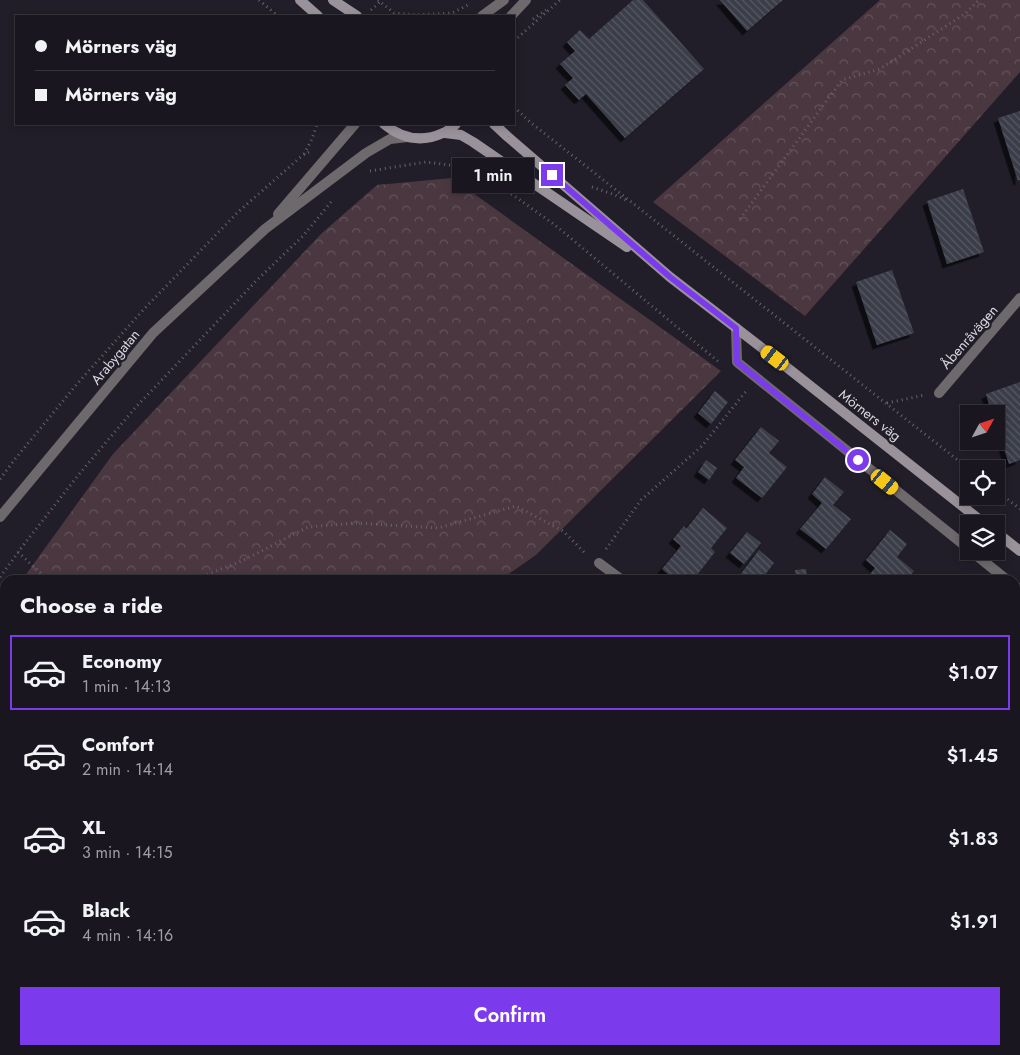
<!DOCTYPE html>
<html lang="en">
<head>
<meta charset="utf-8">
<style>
	body { margin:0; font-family:Jost,sans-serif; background:#26232c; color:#f1f3f6; height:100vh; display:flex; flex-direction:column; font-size:19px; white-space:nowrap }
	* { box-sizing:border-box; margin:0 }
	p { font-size:16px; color:#9f9fa4 }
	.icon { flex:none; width:28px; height:28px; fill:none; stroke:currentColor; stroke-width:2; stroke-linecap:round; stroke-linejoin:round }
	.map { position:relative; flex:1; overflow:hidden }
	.sheet { position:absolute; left:0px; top:575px; width:1020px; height:480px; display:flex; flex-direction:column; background:#19161f; border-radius:15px 15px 0 0; box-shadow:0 2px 8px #0003,0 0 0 1px #37353d }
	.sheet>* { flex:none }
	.top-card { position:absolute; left:15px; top:15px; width:500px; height:110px; border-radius:0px; box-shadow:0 2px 8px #0003,0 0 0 1px #37353d; display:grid; align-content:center; height:110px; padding:0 20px; background:#19161f }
	.needle { width:32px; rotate:50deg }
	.controls { position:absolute; left:960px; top:405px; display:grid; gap:10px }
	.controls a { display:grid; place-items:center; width:45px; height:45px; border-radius:0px; background:#19161f; box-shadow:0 2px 8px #0003,0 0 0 1px #37353d; font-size:25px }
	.end { position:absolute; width:22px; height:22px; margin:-11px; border:6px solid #7c3aed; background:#fff; box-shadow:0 0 0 2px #fff }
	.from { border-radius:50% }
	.bubble { position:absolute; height:35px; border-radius:0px; background:#19161f; box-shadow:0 2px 8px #0003,0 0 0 1px #37353d; font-size:16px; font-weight:600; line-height:35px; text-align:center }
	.car { position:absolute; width:15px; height:30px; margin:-15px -8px; border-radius:6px; box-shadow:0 0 4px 1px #0007; background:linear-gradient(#f5c518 24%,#345 0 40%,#f5c518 0 76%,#345 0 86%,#f5c518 0) }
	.top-card b { display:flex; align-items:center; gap:18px; height:48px; font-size:19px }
	.top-card b+b { border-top:1px solid #37353d }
	.top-card i { width:12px; height:12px; background:#f1f3f6 }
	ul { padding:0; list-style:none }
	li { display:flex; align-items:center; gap:15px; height:75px; margin:0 10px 8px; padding:0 10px; border:2px solid transparent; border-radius:0px }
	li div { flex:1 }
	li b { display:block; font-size:19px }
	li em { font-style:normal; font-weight:600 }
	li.active { border-color:#7c3aed }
	li>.icon { width:45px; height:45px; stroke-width:1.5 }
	h2 { padding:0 20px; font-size:22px; line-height:60px }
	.button { display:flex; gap:10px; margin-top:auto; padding:10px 20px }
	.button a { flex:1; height:58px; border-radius:0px; background:#7c3aed; color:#fff; font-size:20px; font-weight:600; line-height:58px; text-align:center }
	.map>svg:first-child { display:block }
	.forest { fill:url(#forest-crowns) }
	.building { fill:url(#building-back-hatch); filter:url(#shadow) }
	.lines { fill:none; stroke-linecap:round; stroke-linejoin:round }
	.path { stroke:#66636d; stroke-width:3; stroke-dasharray:1 4; stroke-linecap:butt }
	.service { stroke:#6d696d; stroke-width:10 }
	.minor { stroke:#6d696d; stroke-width:10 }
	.tertiary { stroke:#6d696d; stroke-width:10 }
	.secondary { stroke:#9a929a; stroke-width:10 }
	.route { stroke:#7c3aed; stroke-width:6 }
	.labels { text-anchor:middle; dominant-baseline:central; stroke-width:4.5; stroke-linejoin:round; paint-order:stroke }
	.street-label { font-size:14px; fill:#dad7df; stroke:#211e29 }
</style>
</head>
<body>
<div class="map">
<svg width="1020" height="1055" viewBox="0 0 1020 1055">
	<defs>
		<pattern id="forest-crowns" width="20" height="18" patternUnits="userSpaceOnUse" patternTransform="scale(1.25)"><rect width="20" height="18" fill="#4b3740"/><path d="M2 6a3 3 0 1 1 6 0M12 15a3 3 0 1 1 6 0" fill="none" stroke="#64535b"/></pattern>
		<pattern id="building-back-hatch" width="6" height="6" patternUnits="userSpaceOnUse" patternTransform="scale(1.25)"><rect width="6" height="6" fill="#3b3e4a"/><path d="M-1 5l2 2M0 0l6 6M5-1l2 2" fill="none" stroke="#575964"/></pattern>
		<filter id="shadow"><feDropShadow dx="-4.5" dy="4.5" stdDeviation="0" flood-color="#0009"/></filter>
	</defs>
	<rect width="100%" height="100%" fill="#211e29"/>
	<!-- forest -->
	<g class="forest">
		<polygon points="880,0 1020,0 1020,72 805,316 653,202"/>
		<polygon points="452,178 721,371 536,555 500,580 22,580 113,454 322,233 377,185"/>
		<polygon points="5,604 5,911 0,907 0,611"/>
	</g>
	<!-- building -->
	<g class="building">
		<polygon points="633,0 643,0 704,69 625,138 586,94 579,100 565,85 573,78 560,64 575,51 567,42 580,30 589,39"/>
		<polygon points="720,0 783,0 747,31"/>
		<polygon points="1020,111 1020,180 1018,181 998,118"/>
		<polygon points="963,189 984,252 947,264 927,201"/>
		<polygon points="892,270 914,333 877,345 856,282"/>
		<polygon points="1020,382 1020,460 1009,464 996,425 996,414 992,414 986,394"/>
		<polygon points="715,391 728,402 711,424 698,413"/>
		<polygon points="761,427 779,441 769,453 787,467 762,498 736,478 744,467 735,460"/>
		<polygon points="706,460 717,468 709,480 698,472"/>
		<polygon points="825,477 844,492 833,505 851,519 826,549 800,529 822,503 812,494"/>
		<polygon points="703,508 727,528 711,548 715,552 693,580 675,580 662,569 681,546 673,539 684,526 686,529"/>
		<polygon points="890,530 907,544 897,557 914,571 907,580 865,580 875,568 866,560"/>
		<polygon points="747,532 761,543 744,564 730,553"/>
		<polygon points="759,550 774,563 761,580 736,580"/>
		<polygon points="806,569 807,577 796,578 795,570"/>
		<polygon points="1019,632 1020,633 1020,703 1015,699 1015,637"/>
		<polygon points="1015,769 1020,773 1020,789 1015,795"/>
		<polygon points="0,1030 5,1033 5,1050 29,1050 26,1055 0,1055"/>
		<polygon points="1015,1035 1020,1041 1020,1055 983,1055 979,1050 1015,1050"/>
		<polygon points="115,1050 133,1050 132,1051 137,1055 111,1055"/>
		<polygon points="512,1050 523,1050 527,1055 506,1055"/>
		<polygon points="698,1050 739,1050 740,1051 735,1055 694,1055 693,1054"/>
		<polygon points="799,1050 832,1050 826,1055 804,1055"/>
	</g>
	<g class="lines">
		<!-- path -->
		<g class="path">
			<polyline points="259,0 278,16"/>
			<polyline points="378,0 394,13 416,15 452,13 468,5"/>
			<polyline points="371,10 380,2"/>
			<polyline points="533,19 546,10"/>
			<polyline points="514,41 560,0"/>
			<polyline points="514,107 530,122 969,469"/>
			<polyline points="304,154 312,139 317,124"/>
			<polyline points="370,171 426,162 471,168 496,183 555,225 720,363"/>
			<polyline points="592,187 615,195 626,200"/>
			<polyline points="740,219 842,80 880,69 966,13 979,0"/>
			<polyline points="887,403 925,395"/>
			<polyline points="0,479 15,459 77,384 144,309 238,212 303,155 309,152"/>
			<polyline points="996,490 1020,509"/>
			<polyline points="606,549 641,500 702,446 747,390"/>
			<polyline points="18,552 48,580"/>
			<polyline points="0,577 25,543 80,473 135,408 257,280 303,236 331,202"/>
			<polyline points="193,580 244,560 308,527 356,523 438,528 516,506 563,531 586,554"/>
			<polyline points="187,1050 192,1055"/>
			<polyline points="236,1055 237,1050"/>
		</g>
		<!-- service -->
		<g class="service">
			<polyline points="736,328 737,362 969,549"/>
			<polyline points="971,551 1007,580"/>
			<polyline points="1015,586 1020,590"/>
		</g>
		<!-- minor -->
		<g class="minor">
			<polyline points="939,393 1020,298"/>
			<polyline points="599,563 622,580"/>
			<polyline points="1015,889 1020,893"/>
			<polyline points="72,1055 76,1050"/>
			<polyline points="637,1055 643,1050"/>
		</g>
		<!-- tertiary -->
		<g class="tertiary">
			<polyline points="482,16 504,0"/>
			<polyline points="511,16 526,0"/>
			<polyline points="278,214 355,124"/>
			<polyline points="0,517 153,333 265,229 366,153 390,139 408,137"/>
		</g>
		<!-- secondary -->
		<g class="secondary">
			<polyline points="300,0 318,16"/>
			<polyline points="333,0 357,16"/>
			<path d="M384 124C402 139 421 143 443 133 448 131 452 127 456 124"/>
			<polyline points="494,124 508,137 670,277 775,358 985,524"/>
			<polyline points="445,133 461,135 473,142 627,247"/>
			<polyline points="996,532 1020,551"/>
		</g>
	</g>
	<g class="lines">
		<!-- route -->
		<polyline class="route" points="552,175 670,277 736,328 737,362 858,460"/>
	</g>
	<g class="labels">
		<!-- street labels -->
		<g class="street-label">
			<text transform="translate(969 337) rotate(-49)">Åbenråvägen</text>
			<text transform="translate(115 357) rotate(-50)">Arabygatan</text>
			<text transform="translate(870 415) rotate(38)">Mörners väg</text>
		</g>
	</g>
</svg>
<div class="controls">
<a><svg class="needle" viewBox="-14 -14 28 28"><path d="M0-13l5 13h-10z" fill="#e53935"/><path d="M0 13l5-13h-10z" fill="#9f9fa4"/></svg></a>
<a><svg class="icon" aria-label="locate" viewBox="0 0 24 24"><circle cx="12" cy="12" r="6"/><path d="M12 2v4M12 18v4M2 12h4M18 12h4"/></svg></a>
<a><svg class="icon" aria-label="layers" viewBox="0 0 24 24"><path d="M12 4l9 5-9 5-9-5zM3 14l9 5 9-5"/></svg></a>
</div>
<i class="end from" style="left:858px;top:460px"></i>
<i class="end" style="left:552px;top:175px"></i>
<div class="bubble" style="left:452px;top:158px;width:82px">1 min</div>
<i class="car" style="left:775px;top:358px;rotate:307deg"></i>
<i class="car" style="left:885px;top:482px;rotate:129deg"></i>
<div class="top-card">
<b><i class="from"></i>Mörners väg</b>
<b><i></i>Mörners väg</b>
</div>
<section class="sheet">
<h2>Choose a ride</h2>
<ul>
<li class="active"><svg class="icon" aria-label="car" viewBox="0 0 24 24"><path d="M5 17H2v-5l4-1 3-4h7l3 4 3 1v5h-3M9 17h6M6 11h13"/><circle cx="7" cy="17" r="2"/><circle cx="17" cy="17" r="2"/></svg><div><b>Economy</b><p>1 min · 14:13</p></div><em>$1.07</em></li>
<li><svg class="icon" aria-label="car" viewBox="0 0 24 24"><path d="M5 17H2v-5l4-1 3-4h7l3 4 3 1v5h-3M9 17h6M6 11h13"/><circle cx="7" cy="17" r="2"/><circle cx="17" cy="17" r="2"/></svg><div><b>Comfort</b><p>2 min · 14:14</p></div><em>$1.45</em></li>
<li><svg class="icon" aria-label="car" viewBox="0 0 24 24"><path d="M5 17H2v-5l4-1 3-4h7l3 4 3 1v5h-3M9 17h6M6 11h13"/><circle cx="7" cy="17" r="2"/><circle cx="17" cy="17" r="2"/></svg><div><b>XL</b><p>3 min · 14:15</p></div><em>$1.83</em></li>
<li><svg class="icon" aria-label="car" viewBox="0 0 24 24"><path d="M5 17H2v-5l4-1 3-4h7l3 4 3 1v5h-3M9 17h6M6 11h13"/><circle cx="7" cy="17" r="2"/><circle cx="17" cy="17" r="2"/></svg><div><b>Black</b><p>4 min · 14:16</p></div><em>$1.91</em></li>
</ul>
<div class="button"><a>Confirm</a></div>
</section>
</div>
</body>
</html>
